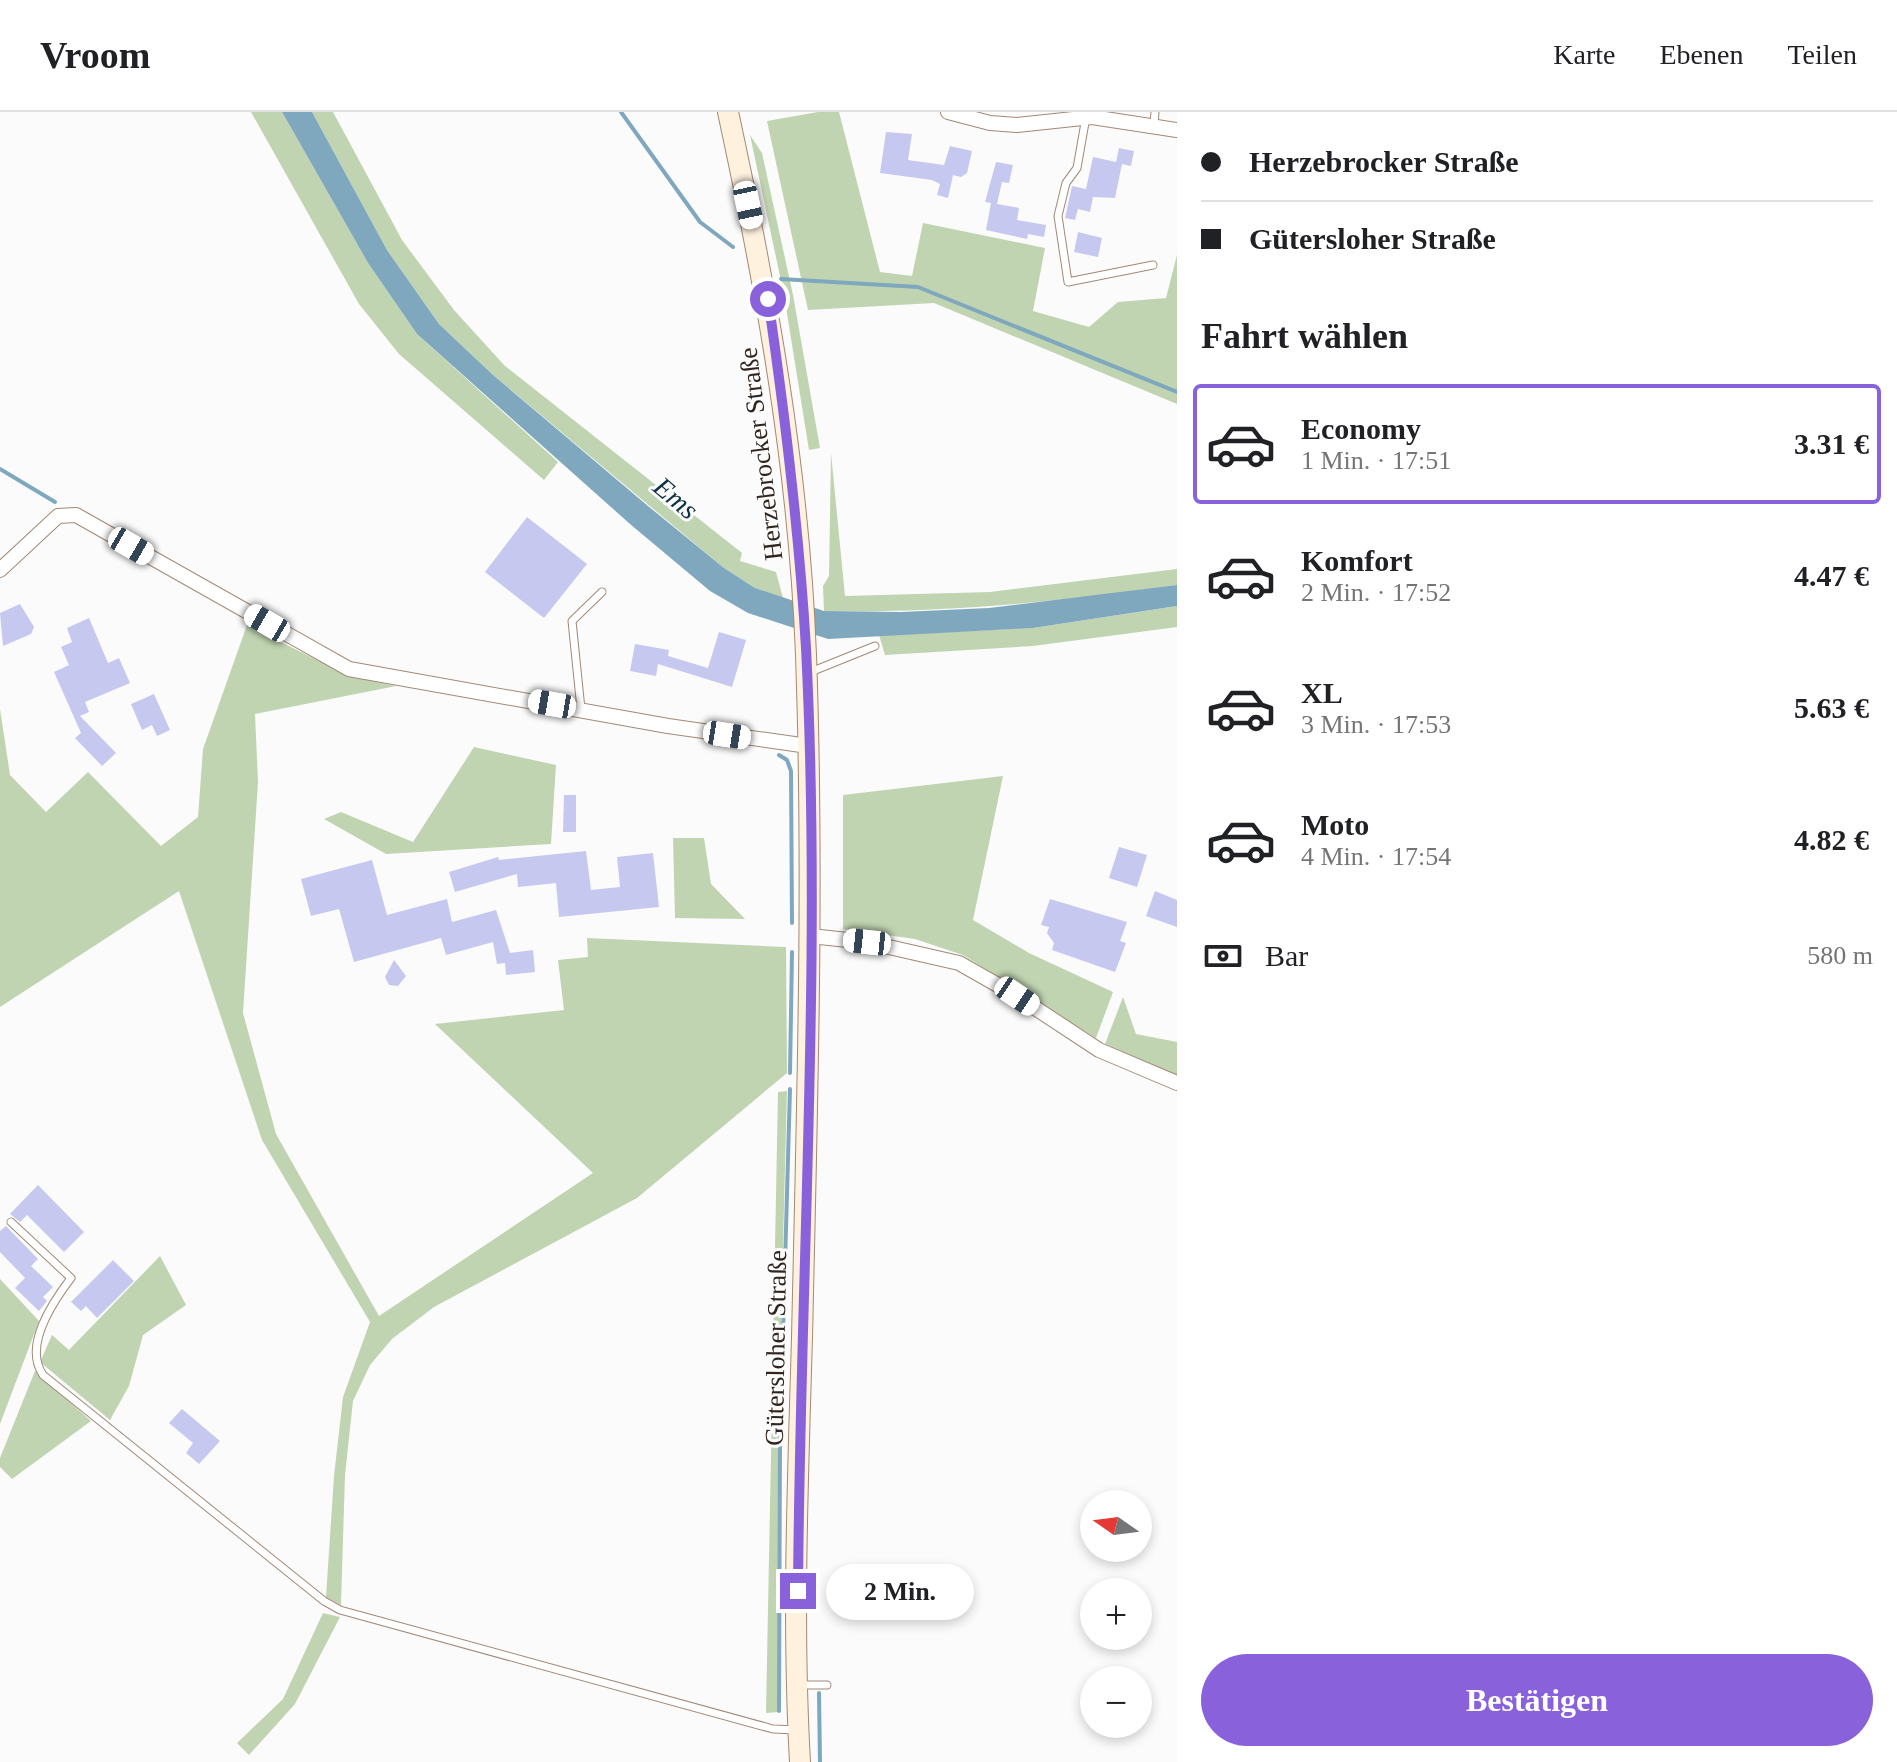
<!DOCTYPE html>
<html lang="de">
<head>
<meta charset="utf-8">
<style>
	body { margin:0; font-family:"Times New Roman",serif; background:#f6f6f6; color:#202124; height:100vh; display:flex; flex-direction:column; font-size:30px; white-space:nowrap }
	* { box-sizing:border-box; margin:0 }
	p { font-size:26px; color:#757577 }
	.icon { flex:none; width:44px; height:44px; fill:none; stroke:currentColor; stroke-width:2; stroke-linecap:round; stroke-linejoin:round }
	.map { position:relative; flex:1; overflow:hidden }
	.drawer { display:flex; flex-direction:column; background:#fff; width:720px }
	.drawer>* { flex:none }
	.guide { display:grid; align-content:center; height:176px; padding:0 24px; background:#fff }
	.needle { width:52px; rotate:284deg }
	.tools { position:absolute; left:1080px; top:1378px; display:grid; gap:16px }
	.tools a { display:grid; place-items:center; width:72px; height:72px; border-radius:50%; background:#fff; box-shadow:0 4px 12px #0003; font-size:40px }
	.end { position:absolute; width:36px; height:36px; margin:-18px; border:10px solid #8961db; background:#fff; box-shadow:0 0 0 4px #fff }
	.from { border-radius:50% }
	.bubble { position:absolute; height:56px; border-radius:28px; background:#fff; box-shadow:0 4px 12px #0003; font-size:26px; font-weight:700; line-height:56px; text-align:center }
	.car { position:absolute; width:24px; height:48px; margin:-24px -12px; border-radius:10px; box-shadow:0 0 6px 2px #0007; background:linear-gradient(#fff 24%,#345 0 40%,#fff 0 76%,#345 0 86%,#fff 0) }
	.guide b { display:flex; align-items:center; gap:28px; height:76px; font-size:30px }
	.guide b+b { border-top:2px solid #e0e0e0 }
	.guide i { width:20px; height:20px; background:#202124 }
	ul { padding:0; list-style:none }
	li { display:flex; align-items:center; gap:24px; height:120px; margin:0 16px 12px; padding:0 8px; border:4px solid transparent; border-radius:8px }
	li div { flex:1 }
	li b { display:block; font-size:30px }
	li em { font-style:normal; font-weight:700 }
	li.active { border-color:#8961db }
	li>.icon { width:72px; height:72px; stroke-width:1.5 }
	h2 { padding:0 24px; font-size:36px; line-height:96px }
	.pay { display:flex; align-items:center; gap:20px; height:88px; padding:0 24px; font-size:30px }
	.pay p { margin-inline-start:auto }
	.cta { display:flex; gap:16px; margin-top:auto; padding:16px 24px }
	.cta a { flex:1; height:92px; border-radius:48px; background:#8961db; color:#fff; font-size:32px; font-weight:700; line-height:92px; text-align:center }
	header { display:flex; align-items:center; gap:48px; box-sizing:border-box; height:112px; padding:0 40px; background:#fff; border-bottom:2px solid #e0e0e0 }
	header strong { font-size:38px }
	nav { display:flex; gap:44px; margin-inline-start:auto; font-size:28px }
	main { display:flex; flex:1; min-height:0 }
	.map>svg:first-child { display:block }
	.green { fill:#c0d4b1 }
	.water { fill:#7fa8bf }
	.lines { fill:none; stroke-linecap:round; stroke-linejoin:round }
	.stream { stroke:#7fa8bf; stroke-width:4 }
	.building { fill:#c6c8f0 }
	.lane-casing { stroke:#a28976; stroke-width:9 }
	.street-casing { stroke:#a28976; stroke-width:16 }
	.secondary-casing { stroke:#a28976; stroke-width:22 }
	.lane { stroke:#fff; stroke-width:7 }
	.street { stroke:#fff; stroke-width:14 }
	.secondary { stroke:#fef1de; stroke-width:20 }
	.route { stroke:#8961db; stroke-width:10 }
	.labels { text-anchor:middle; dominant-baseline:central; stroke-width:6; stroke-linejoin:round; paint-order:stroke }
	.street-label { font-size:26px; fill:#2f251e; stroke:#fbfbfb }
	.water-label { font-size:28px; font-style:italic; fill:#0d3243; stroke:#fbfbfb }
</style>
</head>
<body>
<header>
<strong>Vroom</strong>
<nav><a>Karte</a><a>Ebenen</a><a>Teilen</a></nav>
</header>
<main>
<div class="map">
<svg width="1177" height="1650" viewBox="0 0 1177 1650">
	<rect width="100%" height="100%" fill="#fbfbfb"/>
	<!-- green -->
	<g class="green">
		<polygon points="251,0 282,0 368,151 417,222 558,350 544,368 399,242 359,192"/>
		<polygon points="312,0 333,0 402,128 454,198 504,253 742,441 740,449 776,460 783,486 755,476 724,456 493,263 439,212 387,138"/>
		<polygon points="818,0 839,0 880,160 912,164 923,111 1045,136 1033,199 1089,215 1118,190 1166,186 1177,143 1177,292 934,191 808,198 767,9"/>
		<polygon points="750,23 762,41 793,183 820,336 809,338 784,183"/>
		<path d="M831 341 845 484 990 480 1177 457V473C1059 490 943 501 824 499L823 474 829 464Z"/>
		<polygon points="1177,494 1177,515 1033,534 885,543 879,523 1033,516"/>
		<polygon points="247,513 349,564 396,574 255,602 258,670 243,901 276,1022 379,1204 593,1061 435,912 564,898 558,848 588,845 587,826 786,835 787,961 637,1086 434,1195 392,1227 370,1253 353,1289 345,1363 341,1493 326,1485 334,1364 343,1285 370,1210 262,1028 179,779 0,895 0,597 10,663 46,700 88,660 161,734 198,705 203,637"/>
		<polygon points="474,635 556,653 551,732 386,742 324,707 341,700 413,730"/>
		<polygon points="1003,664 973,808 1029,841 1113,880 1096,926 963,843 915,827 843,817 843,683"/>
		<polygon points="673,726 704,726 711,772 745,807 675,806"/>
		<polygon points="1123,885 1136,922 1177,930 1177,963 1105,932"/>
		<polygon points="787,979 778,1326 778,1600 766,1601 778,980"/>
		<polygon points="160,1144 186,1193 143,1223 129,1274 110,1308 40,1250 52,1223 69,1238"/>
		<polygon points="0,1167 39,1209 0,1312"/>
		<polygon points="35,1259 91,1309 12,1367 0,1355 0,1346"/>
		<polygon points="323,1501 340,1505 295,1592 249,1643 237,1631 283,1587"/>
	</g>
	<!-- water -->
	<polygon class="water" points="282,0 312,0 387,138 439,212 493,263 648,394 724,456 755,476 824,499 901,500 989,496 1177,473 1177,494 1033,516 828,527 748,501 710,479 630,412 417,222 368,151"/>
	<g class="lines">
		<!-- stream -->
		<g class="stream">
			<polyline points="621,0 700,110 733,135"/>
			<polyline points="781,167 918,175 1177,280"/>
			<polyline points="0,357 55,390"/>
			<polyline points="779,643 787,648 791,659 792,811"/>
			<polyline points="790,961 792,840"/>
			<polyline points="819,1581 820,1650"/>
			<polyline points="779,1599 780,1326 790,977"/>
		</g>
	</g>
	<!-- building -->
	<g class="building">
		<polygon points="886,20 912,22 908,48 944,53 950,34 972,39 967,61 961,65 953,63 948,86 937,83 940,72 932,68 880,61"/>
		<polygon points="1119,36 1134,39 1131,54 1122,52 1115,86 1093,85 1090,100 1078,97 1075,108 1065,106 1072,74 1086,77 1093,45 1116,50"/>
		<polygon points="996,50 1013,53 1009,71 1002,70 997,92 1019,96 1017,108 1046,113 1044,125 1028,122 1027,127 986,118 991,91 985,90"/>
		<polygon points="1078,120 1102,126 1098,145 1074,140"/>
		<polygon points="527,405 587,452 544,506 485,460"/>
		<polygon points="20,492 34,515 31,522 3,534 0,501"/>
		<polygon points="89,506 108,551 119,546 130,571 85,590 89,600 80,604 116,641 102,654 75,626 81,621 54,560 69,553 61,535 72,530 67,516"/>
		<polygon points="719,520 746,528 732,575 658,552 656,564 630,559 635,532 669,538 668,544 708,556"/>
		<polygon points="154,582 170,618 157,624 152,613 142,618 131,592"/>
		<polygon points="564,683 576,683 576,720 563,720"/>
		<polygon points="1119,735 1147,743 1137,775 1109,766"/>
		<polygon points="586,739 591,778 620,775 617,745 653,741 659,795 559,805 556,771 518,775 517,762 455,780 449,760 498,745 499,748"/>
		<polygon points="372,748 387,803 447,787 452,810 496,798 510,841 533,838 535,860 506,863 505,851 497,852 493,830 446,843 441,826 354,850 339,797 311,804 301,767"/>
		<polygon points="1155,779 1177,788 1177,815 1146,804"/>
		<polygon points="1050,787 1127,810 1120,829 1126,831 1115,860 1052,838 1054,831 1047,821 1049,815 1041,813"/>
		<polygon points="394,848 406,864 398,874 389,873 385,865"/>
		<polygon points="38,1073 84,1120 64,1140 27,1103 20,1110 10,1102"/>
		<polygon points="6,1114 38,1147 31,1154 53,1175 43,1185 47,1189 39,1199 15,1176 25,1166 0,1140 0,1119"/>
		<polygon points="113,1148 134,1169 97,1206 86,1194 81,1199 71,1190"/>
		<polygon points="182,1297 220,1329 199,1352 186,1341 193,1331 169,1311"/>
	</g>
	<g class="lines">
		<!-- lane casing -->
		<g class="lane-casing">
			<g id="lane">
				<polyline points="1086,5 1077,56 1066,71 1058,104 1068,170 1153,153"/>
				<polyline points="1154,12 1155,0"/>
				<polyline points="808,561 875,534"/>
				<polyline points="581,597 572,509 602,480"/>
				<path d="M11 1110 71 1166C52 1191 23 1234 43 1263L324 1489 340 1498 773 1617 797 1618"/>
				<polyline points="800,1573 827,1573"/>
			</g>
		</g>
		<!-- street casing -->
		<g class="street-casing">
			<g id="street">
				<polyline points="948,0 990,11 1017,13 1092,5 1177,18"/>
				<polyline points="0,458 58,404 76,403 349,557 668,614 808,634"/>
				<polyline points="810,824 867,830 959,851 1017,884 1099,938 1177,971"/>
			</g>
		</g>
		<!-- secondary casing -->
		<g class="secondary-casing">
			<path id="secondary" d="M728 0C767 180 799 359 806 543 814 770 807 998 802 1226 798 1366 792 1509 800 1650"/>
		</g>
		<!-- lane -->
		<use href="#lane" class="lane"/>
		<!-- street -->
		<use href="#street" class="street"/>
		<!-- secondary -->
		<use href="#secondary" class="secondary"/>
	</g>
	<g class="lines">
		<!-- route -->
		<path class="route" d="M768 187C785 303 799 418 806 536 822 849 800 1165 798 1479"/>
	</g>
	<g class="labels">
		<!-- street labels -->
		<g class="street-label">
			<text transform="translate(761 342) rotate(-97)">Herzebrocker Straße</text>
			<text transform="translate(776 1236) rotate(-89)">Gütersloher Straße</text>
		</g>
		<!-- water labels -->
		<g class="water-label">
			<text transform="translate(676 386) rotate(40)">Ems</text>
		</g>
	</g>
</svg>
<div class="tools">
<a><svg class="needle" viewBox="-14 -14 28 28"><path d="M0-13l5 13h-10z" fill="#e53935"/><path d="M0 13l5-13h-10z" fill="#757577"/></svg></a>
<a>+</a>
<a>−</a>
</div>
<i class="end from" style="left:768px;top:187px"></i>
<i class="end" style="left:798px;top:1479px"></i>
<div class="bubble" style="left:826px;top:1452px;width:148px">2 Min.</div>
<i class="car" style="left:748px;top:93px;rotate:168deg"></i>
<i class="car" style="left:131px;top:434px;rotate:120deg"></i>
<i class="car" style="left:267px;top:511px;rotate:300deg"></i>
<i class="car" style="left:552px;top:592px;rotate:280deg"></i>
<i class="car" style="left:727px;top:623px;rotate:99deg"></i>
<i class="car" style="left:867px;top:830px;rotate:276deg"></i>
<i class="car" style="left:1017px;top:884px;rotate:124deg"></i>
</div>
<section class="drawer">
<div class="guide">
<b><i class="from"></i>Herzebrocker Straße</b>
<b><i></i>Gütersloher Straße</b>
</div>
<h2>Fahrt wählen</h2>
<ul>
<li class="active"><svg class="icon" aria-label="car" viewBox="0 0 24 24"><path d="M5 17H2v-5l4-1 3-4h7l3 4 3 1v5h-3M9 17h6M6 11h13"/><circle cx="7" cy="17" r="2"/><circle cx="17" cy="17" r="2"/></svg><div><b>Economy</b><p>1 Min. · 17:51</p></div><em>3.31 €</em></li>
<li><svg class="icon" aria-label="car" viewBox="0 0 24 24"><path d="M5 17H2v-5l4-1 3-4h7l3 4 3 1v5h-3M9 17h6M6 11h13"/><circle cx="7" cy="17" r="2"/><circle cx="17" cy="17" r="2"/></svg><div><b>Komfort</b><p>2 Min. · 17:52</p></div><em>4.47 €</em></li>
<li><svg class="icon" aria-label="car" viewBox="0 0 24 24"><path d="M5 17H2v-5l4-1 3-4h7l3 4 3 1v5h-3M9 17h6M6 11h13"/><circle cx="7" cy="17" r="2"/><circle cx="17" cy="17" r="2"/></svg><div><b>XL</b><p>3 Min. · 17:53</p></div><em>5.63 €</em></li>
<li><svg class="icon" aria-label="car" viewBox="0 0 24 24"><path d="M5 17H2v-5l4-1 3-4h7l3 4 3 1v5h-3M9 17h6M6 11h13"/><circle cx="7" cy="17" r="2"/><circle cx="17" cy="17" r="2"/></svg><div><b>Moto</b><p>4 Min. · 17:54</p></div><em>4.82 €</em></li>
</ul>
<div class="pay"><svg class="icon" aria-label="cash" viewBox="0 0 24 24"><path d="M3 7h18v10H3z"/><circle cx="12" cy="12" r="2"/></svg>Bar<p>580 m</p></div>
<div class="cta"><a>Bestätigen</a></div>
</section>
</main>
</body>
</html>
